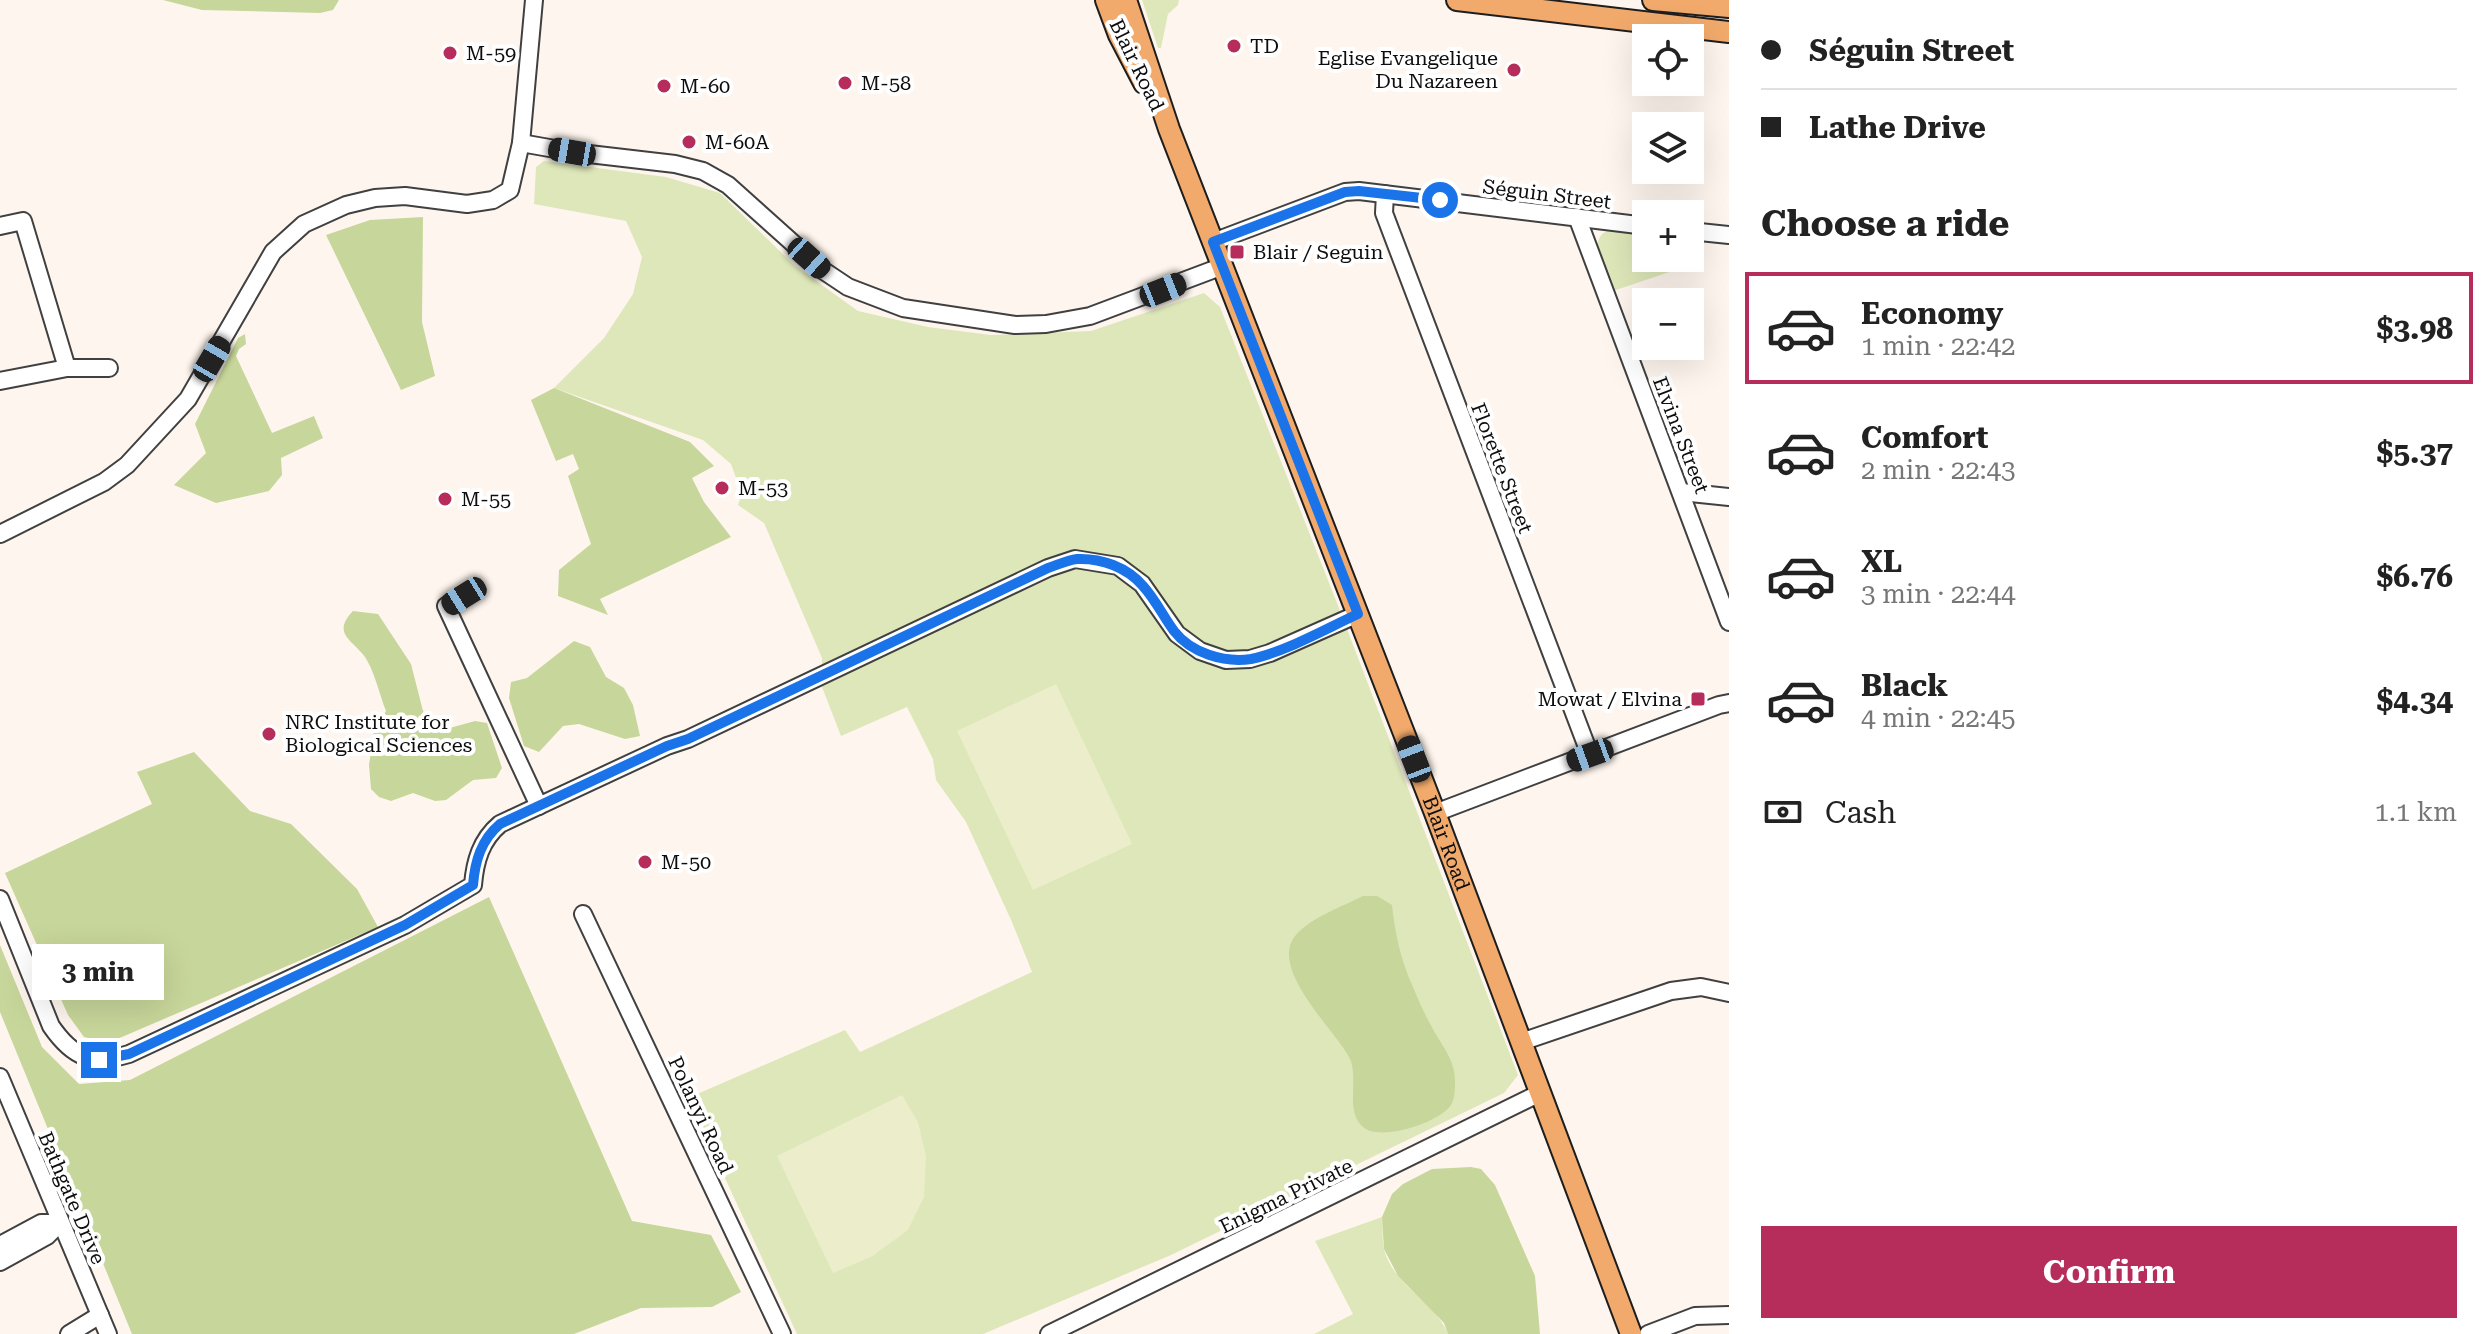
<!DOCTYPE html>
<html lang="en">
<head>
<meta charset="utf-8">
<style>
	body { margin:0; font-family:"Roboto Serif",serif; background:#f6f6f6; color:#222; height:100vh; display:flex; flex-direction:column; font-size:30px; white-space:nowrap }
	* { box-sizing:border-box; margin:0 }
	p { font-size:26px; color:#767676 }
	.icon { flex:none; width:44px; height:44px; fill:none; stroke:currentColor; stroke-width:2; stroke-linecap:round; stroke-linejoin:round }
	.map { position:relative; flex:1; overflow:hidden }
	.sheet { display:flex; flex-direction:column; background:#fff; width:760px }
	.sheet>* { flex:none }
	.guide { display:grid; align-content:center; height:176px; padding:0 32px; background:#fff }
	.buttons { position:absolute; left:1632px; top:24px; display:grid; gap:16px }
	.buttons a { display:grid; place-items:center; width:72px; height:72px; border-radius:0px; background:#fff; box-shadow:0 8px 32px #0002; font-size:40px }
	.end { position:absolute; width:36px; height:36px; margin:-18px; border:10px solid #1a73e8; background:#fff; box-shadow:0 0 0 4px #fff }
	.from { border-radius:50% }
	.bubble { position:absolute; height:56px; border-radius:0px; background:#fff; box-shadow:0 8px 32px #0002; font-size:26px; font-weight:700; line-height:56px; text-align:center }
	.car { position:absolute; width:24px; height:48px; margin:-24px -12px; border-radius:10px; box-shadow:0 0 6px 2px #0007; background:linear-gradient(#222 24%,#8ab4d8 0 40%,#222 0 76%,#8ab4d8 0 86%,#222 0) }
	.guide b { display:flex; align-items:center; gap:28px; height:76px; font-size:30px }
	.guide b+b { border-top:2px solid #e0e0e0 }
	.guide i { width:20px; height:20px; background:#222 }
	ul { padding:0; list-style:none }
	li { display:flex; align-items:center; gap:24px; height:112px; margin:0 16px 12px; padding:0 16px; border:4px solid transparent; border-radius:0px }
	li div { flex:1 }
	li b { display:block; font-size:30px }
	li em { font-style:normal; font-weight:700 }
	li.current { border-color:#b62c5b }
	li>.icon { width:72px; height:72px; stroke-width:1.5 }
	h2 { padding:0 32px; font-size:36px; line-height:96px }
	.pay { display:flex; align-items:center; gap:20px; height:88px; padding:0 32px; font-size:30px }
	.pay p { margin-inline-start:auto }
	.primary-button { display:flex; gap:16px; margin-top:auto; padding:16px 32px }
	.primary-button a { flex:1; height:92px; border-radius:0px; background:#b62c5b; color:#fff; font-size:32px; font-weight:700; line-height:92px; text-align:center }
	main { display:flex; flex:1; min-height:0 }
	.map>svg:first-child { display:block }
	.green { fill:#dee7b9 }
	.forest { fill:#c7d69a }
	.pitch { fill:#eceecb }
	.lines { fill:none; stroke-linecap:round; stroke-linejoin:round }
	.minor-casing { stroke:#404040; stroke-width:20 }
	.major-casing { stroke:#1e1e1e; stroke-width:24 }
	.minor { stroke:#fff; stroke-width:16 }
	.major { stroke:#f1aa6b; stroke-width:20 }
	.route { stroke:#1a73e8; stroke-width:10 }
	.poi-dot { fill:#b62c5b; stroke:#fff; stroke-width:3 }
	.labels { text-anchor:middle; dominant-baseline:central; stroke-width:8; stroke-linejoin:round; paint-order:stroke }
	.poi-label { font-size:20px; fill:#0d0d0d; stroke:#fff; text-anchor:start }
	.street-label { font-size:20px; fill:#0d0d0d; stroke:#fff }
</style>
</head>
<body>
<main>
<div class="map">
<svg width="1729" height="1334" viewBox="0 0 1729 1334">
	<rect width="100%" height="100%" fill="#fef6ee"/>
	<!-- green -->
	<g class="green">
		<polygon points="1142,0 1179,0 1178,5 1168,14 1161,48 1158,48"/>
		<polygon points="544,161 666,177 720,193 794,265 858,311 928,327 991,335 1091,331 1204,293 1220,307 1337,603 1518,1075 1504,1093 1171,1255 983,1334 797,1334 688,1098 845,1030 860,1052 1032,972 1012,922 966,822 936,780 933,759 907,707 841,736 822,687 822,658 764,523 738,505 742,494 731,464 703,440 554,388 604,338 633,294 642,257 626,221 534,204 536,167"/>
		<path d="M1611 230 1646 234V258H1690V239L1698 240 1696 263 1613 291 1597 246C1599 236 1602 232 1611 230Z"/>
		<path d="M1382 1217C1383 1227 1382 1239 1384 1249 1393 1286 1435 1301 1448 1334H1314L1353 1314 1315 1241Z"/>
	</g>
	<!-- forest -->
	<g class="forest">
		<polygon points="163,0 339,0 333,10 320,13 202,10"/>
		<polygon points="423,217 422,322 435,376 401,390 326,235 370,220"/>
		<polygon points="245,334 246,344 239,349 236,356 272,433 314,416 323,438 281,458 282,475 269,491 216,503 174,485 206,453 195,424 238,338"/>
		<polygon points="554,388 690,442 714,466 692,478 704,502 731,537 600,599 608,615 558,596 559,570 591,544 568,476 579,469 573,454 556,461 531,400"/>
		<path d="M353 611 378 614 411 664 423 711 439 731 475 721 487 723 502 768 496 778 473 780 446 800 435 801 413 793 391 801 379 797 371 789 369 765 374 731 386 711C380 696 374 670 365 657 353 640 331 634 353 611Z"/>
		<polygon points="574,641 590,647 606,677 624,688 633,705 640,736 625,739 579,724 563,726 539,752 524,746 509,698 511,682 527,678"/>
		<polygon points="194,752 250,811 291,824 357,889 378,927 108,1043 84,1037 68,1015 5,873 152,804 137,772"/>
		<path d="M1363 896H1377L1392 905C1395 934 1401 961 1413 987 1419 1002 1426 1017 1434 1031 1443 1047 1455 1061 1455 1081 1455 1088 1455 1098 1451 1105 1439 1123 1380 1142 1363 1127 1344 1110 1360 1077 1349 1057 1334 1029 1269 969 1295 936 1311 917 1342 907 1363 896Z"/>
		<polygon points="489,897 632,1221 711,1235 741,1292 712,1307 641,1308 574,1334 132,1334 0,1012 0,945 42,1047 79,1084 130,1080"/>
		<polygon points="1471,1167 1481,1169 1495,1185 1535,1276 1540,1334 1448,1334 1444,1323 1398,1276 1384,1249 1382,1217 1392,1194 1403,1184 1432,1169"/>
	</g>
	<!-- pitch -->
	<g class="pitch">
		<polygon points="1056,684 1132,844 1033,890 957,731"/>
		<polygon points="902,1095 918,1122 926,1156 924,1197 908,1230 871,1257 833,1273 777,1156"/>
	</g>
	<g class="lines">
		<!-- minor casing -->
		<g class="minor-casing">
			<g id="minor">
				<polyline points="521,143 572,152 675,164 703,171 728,185 824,271 848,287 903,308 1015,325 1046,324 1090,316 1223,266"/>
				<polyline points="1385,194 1384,213 1590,755"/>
				<polyline points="1577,217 1729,622"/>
				<polyline points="0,226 23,221 67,368"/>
				<polyline points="1690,231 1729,235"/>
				<polyline points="1213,242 1345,192 1359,191 1646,226"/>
				<polyline points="0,381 67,368 109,368"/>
				<polyline points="1681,492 1729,497"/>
				<polyline points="0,534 104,482 127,465 188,399 273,252 304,224 346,205 375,198 405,196 467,204 493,200 510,190 521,143 534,0"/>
				<polyline points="464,596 446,606 539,806"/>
				<polyline points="1435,813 1719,705 1729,703"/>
				<path d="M0 899 51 1026C73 1058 92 1065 129 1054L405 925 473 885C475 861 481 840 500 824L667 746 688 739 1048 568 1075 559 1118 566 1142 584 1177 634 1200 651 1226 660 1250 659 1270 653 1358 614"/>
				<polyline points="583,914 782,1334"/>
				<polyline points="1521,1042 1671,991 1701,987 1729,993"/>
				<polyline points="0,1077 108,1334"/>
				<polyline points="0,1245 41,1223 60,1223"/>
				<polyline points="0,1262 47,1236 60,1223"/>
				<polyline points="69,1334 100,1315"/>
				<polyline points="1049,1334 1540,1093"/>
				<polyline points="1648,1334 1695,1316 1729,1315"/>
			</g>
		</g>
		<!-- major casing -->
		<g class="major-casing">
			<g id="major">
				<polyline points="1106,0 1119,35 1144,83"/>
				<path id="s1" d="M1126 0 1169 129 1435 813 1631 1334"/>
				<polyline points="1457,0 1729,32"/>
				<polyline points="1653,0 1729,7"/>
			</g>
		</g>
		<!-- minor -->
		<use href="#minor" class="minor"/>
		<!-- major -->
		<use href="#major" class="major"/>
	</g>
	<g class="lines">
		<!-- route -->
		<path class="route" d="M99 1060 129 1054 405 925 473 885C475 861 481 840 500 824L667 746 688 739 1048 568C1057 565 1068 560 1077 559 1101 558 1127 567 1143 586 1155 599 1163 616 1174 631 1191 653 1224 663 1251 659 1283 653 1327 628 1358 614L1213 242 1345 192 1359 191 1440 200"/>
	</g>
	<!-- markers -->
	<g class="poi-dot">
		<circle cx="1234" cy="46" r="8"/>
		<circle cx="450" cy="53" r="8"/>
		<circle cx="1514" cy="70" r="8"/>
		<circle cx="845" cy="83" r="8"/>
		<circle cx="664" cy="86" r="8"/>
		<circle cx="689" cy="142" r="8"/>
		<rect x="1229" y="244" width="16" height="16" rx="4"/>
		<circle cx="722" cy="488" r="8"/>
		<circle cx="445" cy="499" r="8"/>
		<rect x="1690" y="691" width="16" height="16" rx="4"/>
		<circle cx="269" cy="734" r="8"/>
		<circle cx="645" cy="862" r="8"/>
	</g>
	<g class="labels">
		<!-- poi labels -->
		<g class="poi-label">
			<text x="1250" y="46">TD</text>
			<text x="466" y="53">M-59</text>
			<text x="1498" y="58" text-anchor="end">Eglise Evangelique<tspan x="1498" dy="23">Du Nazareen</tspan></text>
			<text x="861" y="83">M-58</text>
			<text x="680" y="86">M-60</text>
			<text x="705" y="142">M-60A</text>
			<text x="1253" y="252">Blair / Seguin</text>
			<text x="738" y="488">M-53</text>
			<text x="461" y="499">M-55</text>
			<text x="1682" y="699" text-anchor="end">Mowat / Elvina</text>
			<text x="285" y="722">NRC Institute for<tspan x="285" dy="23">Biological Sciences</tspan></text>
			<text x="661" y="862">M-50</text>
		</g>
		<!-- street labels -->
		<g class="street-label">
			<text transform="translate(1137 65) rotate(64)">Blair Road</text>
			<text transform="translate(1547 194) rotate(7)">Séguin Street</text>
			<text transform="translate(1681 435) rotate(69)">Elvina Street</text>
			<text transform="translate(1502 468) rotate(69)">Florette Street</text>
			<text stroke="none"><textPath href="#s1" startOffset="902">Blair Road</textPath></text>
			<text transform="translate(701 1115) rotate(65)">Polanyi Road</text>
			<text transform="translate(1286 1196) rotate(-26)">Enigma Private</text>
			<text transform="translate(72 1198) rotate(67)">Bathgate Drive</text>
		</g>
	</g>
</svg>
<div class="buttons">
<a><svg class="icon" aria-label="locate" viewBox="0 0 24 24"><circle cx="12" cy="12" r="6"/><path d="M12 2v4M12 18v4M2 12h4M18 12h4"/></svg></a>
<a><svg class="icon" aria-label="layers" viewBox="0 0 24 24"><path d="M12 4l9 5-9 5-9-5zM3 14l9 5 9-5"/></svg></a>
<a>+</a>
<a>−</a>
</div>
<i class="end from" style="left:1440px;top:200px"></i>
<i class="end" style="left:99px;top:1060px"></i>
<div class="bubble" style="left:32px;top:944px;width:132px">3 min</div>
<i class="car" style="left:572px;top:152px;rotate:280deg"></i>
<i class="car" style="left:809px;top:258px;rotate:132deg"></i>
<i class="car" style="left:1163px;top:290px;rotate:68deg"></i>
<i class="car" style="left:212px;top:359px;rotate:30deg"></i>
<i class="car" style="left:464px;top:596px;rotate:238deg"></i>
<i class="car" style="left:1590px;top:755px;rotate:250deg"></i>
<i class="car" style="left:1414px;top:759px;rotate:339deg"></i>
</div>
<section class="sheet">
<div class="guide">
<b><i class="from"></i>Séguin Street</b>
<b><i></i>Lathe Drive</b>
</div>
<h2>Choose a ride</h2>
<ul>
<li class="current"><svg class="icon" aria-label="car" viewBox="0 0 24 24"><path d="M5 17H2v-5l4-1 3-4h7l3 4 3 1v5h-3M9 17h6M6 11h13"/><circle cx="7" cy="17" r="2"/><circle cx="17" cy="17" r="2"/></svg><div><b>Economy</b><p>1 min · 22:42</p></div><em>$3.98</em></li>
<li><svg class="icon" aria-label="car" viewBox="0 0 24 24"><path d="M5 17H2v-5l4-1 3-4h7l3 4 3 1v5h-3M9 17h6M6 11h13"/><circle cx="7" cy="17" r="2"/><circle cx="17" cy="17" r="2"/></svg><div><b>Comfort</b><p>2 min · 22:43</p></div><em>$5.37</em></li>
<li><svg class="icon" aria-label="car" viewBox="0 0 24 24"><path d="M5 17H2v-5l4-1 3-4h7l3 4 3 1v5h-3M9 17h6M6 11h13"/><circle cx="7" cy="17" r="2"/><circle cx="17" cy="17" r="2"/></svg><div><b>XL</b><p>3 min · 22:44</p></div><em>$6.76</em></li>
<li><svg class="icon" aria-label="car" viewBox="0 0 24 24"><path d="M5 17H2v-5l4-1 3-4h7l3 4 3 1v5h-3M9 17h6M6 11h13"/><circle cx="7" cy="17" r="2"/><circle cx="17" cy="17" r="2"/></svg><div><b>Black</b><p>4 min · 22:45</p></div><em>$4.34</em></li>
</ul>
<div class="pay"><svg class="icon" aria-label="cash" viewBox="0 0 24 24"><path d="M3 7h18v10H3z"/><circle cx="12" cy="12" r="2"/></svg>Cash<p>1.1 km</p></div>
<div class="primary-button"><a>Confirm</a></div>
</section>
</main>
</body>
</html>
